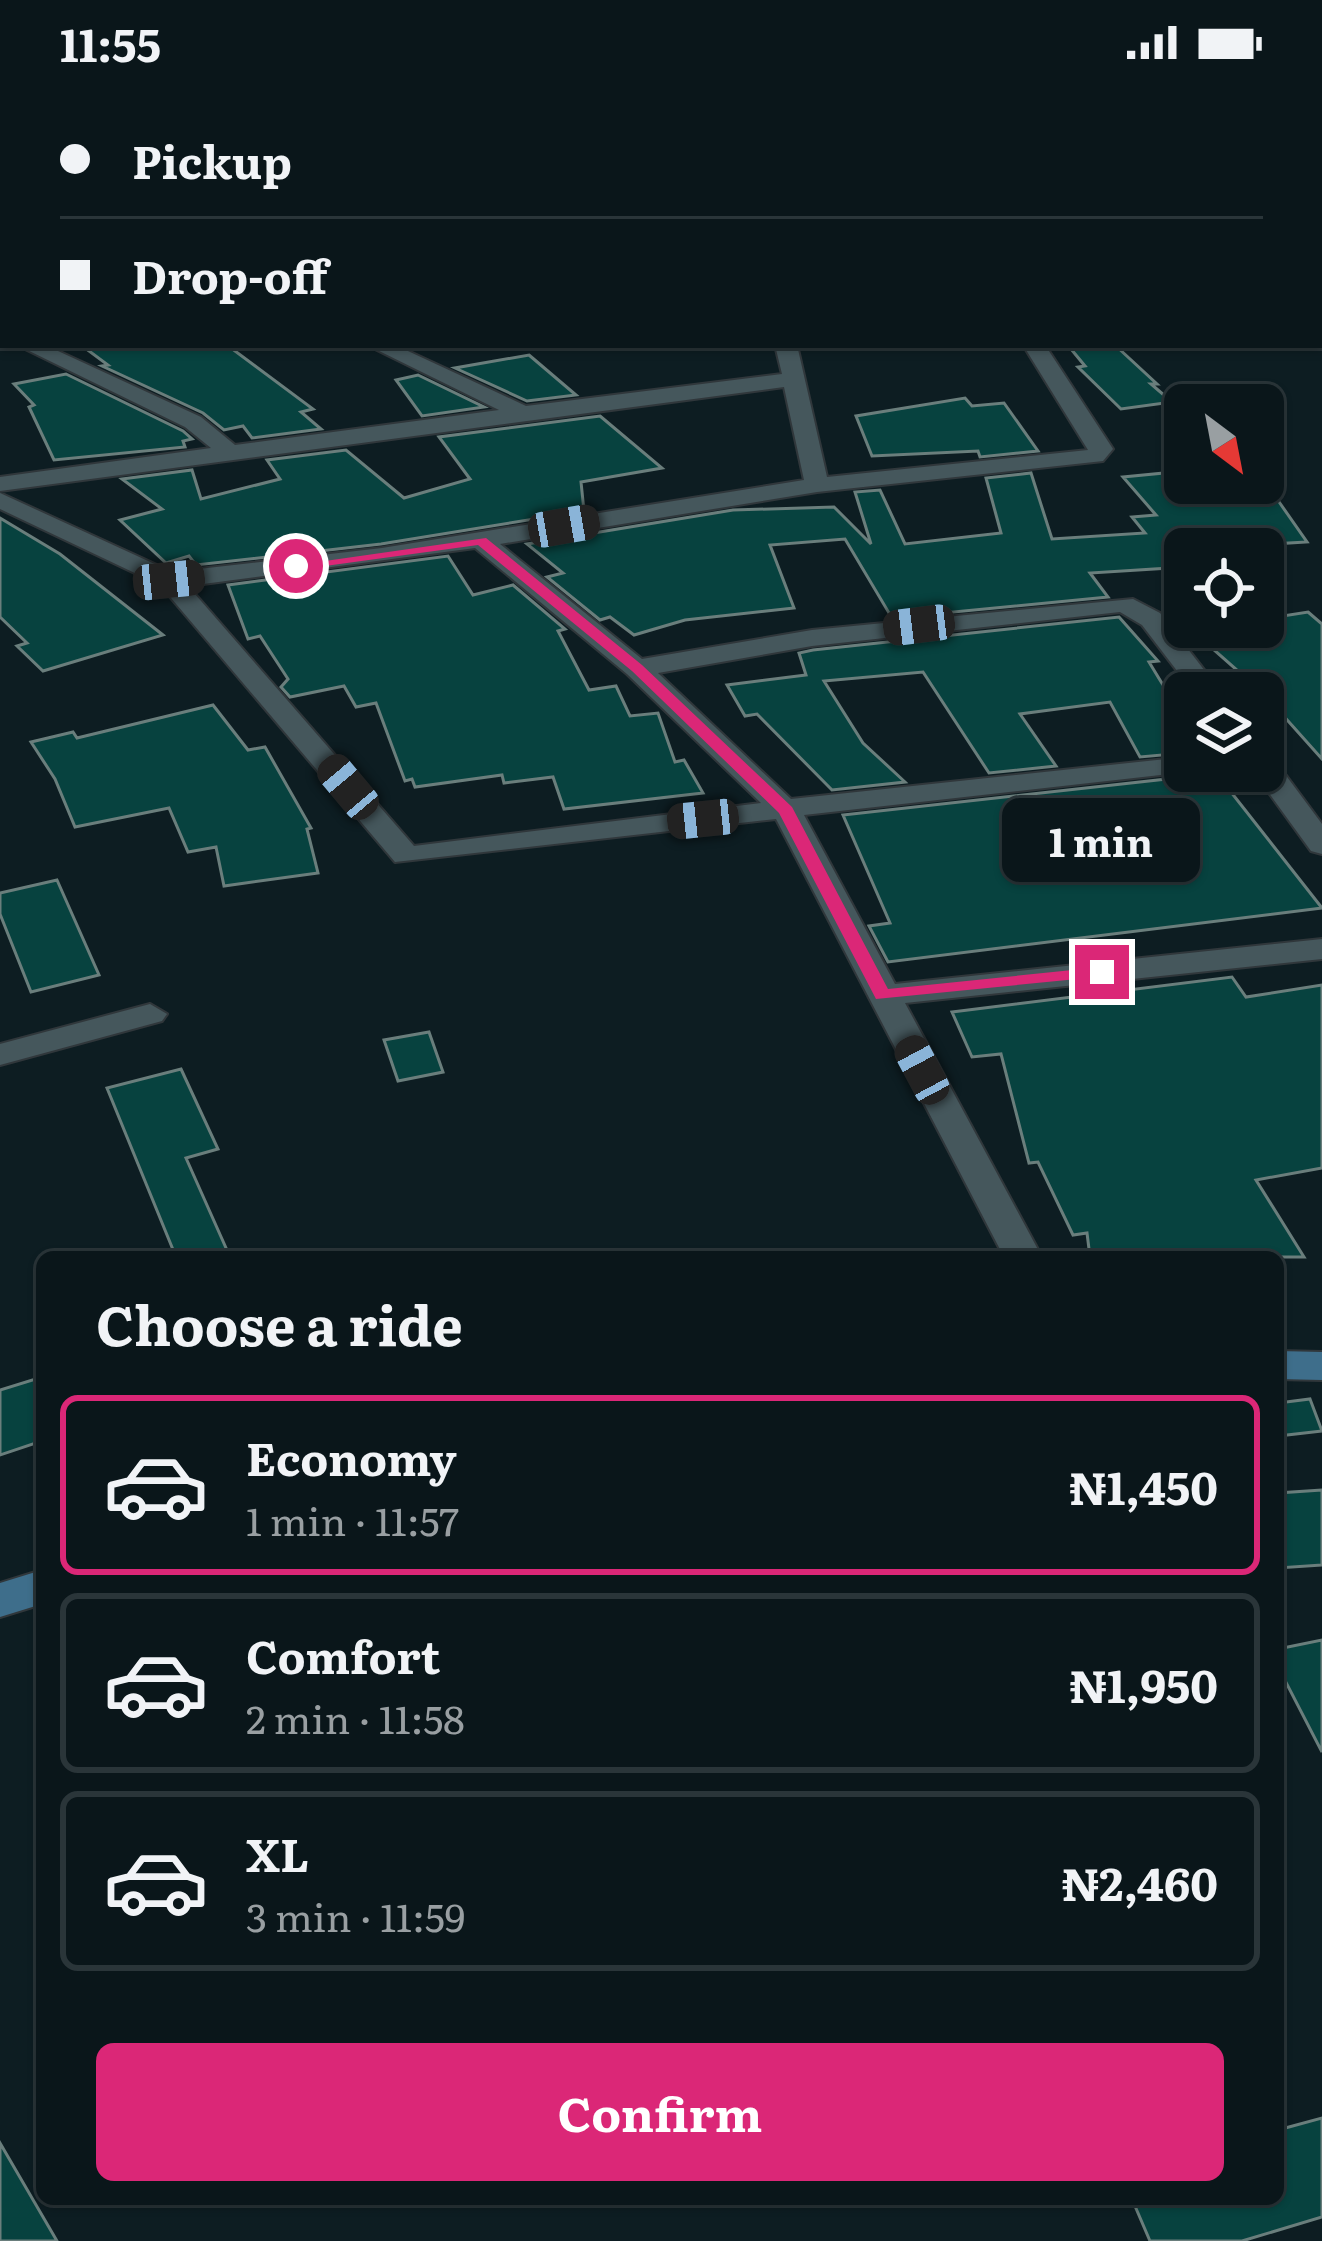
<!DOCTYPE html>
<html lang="en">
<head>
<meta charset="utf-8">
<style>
	body { margin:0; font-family:Literata,serif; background:#182327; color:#f1f3f6; height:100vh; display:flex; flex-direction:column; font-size:45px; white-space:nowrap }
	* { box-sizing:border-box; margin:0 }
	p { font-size:39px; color:#999fa2 }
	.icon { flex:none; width:66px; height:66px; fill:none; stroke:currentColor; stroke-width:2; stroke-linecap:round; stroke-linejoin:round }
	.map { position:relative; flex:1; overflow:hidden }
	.details { position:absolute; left:36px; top:1167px; width:1248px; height:954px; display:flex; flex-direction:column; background:#0a161a; border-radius:18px; box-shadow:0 3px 9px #0004,0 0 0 3px #2a3539 }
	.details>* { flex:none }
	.hud { position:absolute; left:0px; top:0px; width:1323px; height:264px; box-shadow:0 3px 9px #0004,0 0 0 3px #2a3539; display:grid; align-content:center; height:264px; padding:0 60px; background:#0a161a }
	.needle { width:78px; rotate:148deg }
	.tools { position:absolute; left:1164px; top:300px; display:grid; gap:24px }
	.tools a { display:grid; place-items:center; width:120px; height:120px; border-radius:18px; background:#0a161a; box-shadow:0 3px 9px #0004,0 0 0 3px #2a3539; font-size:60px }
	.end { position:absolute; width:54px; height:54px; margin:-27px; border:15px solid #db2777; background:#fff; box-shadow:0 0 0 6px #fff }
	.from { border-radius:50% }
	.bubble { position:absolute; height:84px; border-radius:18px; background:#0a161a; box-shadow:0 3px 9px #0004,0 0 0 3px #2a3539; font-size:39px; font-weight:700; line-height:84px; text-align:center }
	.car { position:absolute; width:36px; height:72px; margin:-36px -18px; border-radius:15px; box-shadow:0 0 9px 3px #0007; background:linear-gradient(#222 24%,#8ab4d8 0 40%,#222 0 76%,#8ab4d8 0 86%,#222 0) }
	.hud b { display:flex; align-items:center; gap:42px; height:114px; font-size:45px }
	.hud b+b { border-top:3px solid #2a3539 }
	.hud i { width:30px; height:30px; background:#f1f3f6 }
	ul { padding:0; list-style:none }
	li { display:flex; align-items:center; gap:36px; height:180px; margin:0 24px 18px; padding:0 36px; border:6px solid #2a3539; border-radius:18px }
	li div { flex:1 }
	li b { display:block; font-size:45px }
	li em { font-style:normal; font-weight:700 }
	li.selected { border-color:#db2777 }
	li>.icon { width:108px; height:108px; stroke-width:1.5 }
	h2 { padding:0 60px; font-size:54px; line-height:144px }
	.primary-button { display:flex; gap:24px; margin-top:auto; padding:24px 60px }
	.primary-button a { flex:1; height:138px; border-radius:18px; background:#db2777; color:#fff; font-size:48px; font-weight:700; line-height:138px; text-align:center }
	.status { display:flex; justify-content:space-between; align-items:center; height:84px; padding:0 60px; background:#0a161a; direction:ltr }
	.status svg { height:33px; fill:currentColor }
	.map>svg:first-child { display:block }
	.building { fill:#07423f; stroke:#6a7e7c; stroke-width:3 }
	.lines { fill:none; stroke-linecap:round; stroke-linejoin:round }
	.street-casing { stroke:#30373b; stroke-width:4 }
	.secondary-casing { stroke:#30373b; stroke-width:4 }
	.street { fill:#45575c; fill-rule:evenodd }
	.secondary { fill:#3e6e8b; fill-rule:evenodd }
	.route { fill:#db2777 }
</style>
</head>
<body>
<div class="status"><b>11:55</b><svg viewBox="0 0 49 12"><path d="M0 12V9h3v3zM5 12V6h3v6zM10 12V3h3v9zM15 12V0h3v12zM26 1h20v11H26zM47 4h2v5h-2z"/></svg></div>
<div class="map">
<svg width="1322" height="2157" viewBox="0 0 1322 2157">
	<rect width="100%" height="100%" fill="#0d1d22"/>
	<!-- building -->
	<g class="building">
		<polygon points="81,261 227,261 313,325 301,328 321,345 252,354 243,342 224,346 203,329 102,282 108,281"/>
		<polygon points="1116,262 1157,300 1151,300 1172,318 1121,325 1078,283 1085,282 1071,265"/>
		<polygon points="529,271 576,311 527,317 455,284"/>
		<polygon points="66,290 183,347 192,355 183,357 185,363 54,376 29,323 34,321 14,300"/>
		<polygon points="418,291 484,323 422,332 396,296"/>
		<polygon points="965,314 972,322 1004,319 1038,367 980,373 978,367 872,372 856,332"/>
		<polygon points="600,332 662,384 581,398 584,427 381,460 196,481 189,472 166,479 120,436 162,425 122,395 192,386 201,415 280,395 267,376 346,366 404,414 470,395 439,353"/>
		<polygon points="1185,387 1185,399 1236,399 1252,416 1277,415 1307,458 1185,465 1185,483 1090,489 1108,513 892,534 845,455 770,461 794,524 685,536 634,551 610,533 600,536 547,493 563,489 527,460 733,426 834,423 871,460 855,408 880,406 905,460 1001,449 986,394 1031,389 1052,455 1145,449 1132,433 1156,431 1123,393"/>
		<polygon points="0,434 60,470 163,551 43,587 17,562 27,559 0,533"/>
		<polygon points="448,472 473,511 513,501 565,545 558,547 589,606 616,602 630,632 658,629 675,678 684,676 703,709 564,725 553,693 504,699 502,691 415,703 412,695 405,697 376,619 356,623 344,602 290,613 281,603 288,595 260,552 248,555 228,501"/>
		<polygon points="1308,528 1322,540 1322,675 1263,609 1188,543 1263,543 1263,535"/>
		<polygon points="1119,533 1158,577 1149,578 1180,629 1174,634 1185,647 1185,669 1140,673 1110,618 1020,630 1056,682 989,689 923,588 824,597 863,659 905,698 832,706 757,630 745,632 727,601 806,591 799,569 813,566"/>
		<polygon points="213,621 248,666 265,663 311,744 307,745 318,789 224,802 216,763 188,768 169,724 75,743 55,695 31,658 73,648 77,654"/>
		<polygon points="1185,693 1185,698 1220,694 1322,824 888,878 869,842 890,839 843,731"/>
		<polygon points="57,796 99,891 31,908 0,830 0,809"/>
		<polygon points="1232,893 1246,913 1322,901 1322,1084 1256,1096 1304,1173 1090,1173 1087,1149 1073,1151 1038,1078 1029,1079 1001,970 972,973 952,928"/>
		<polygon points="429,948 443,988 398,997 384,956"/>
		<polygon points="181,985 218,1065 186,1074 230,1173 176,1173 107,1004"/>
		<polygon points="42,1293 42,1357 0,1371 0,1306"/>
		<polygon points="1310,1315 1322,1347 1278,1352 1278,1319"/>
		<polygon points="1322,1406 1322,1481 1278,1484 1278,1409"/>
		<polygon points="1322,1556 1322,1668 1278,1583 1278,1565"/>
		<polygon points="1322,2034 1322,2133 1242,2157 1150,2157 1132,2115 1278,2115 1278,2046"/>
		<polygon points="0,2059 57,2157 0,2157"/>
	</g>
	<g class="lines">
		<!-- street casing -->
		<g class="street-casing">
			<g id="street">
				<polygon points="854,0 870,0 871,3 855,3"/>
				<rect x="0" y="57" width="3" height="10"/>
				<polygon points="3,155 3,167 0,168 0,156"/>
				<rect x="0" y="243" width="3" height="13"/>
				<path d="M17 261H45L201 333 235 361 499 326 367 261H395L526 322 782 290 775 261H797L827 393 1088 366 1023 261H1045L1113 365 1103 377 817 408 500 460 642 575 812 546 1133 515 1160 529 1222 609H1194L1142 541 1120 528 812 562 658 589 791 715 1185 673V687H1196L804 731 895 900 1322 855V875L905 919 1042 1173H1004L776 735 395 778 160 501 0 425V409L172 488 382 464 804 396 784 303 0 407V393L211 364 185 343ZM475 464 627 590 761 719 414 762 188 502Z"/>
				<polygon points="1263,671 1273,674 1322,740 1322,770 1311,767 1253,687 1263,687"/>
				<polygon points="150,920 167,930 162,937 0,981 0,960"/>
			</g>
		</g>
		<!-- secondary casing -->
		<g class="secondary-casing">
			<g id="secondary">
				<polygon points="1278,1267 1322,1268 1322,1296 1278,1295"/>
				<polygon points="42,1486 42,1520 0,1533 0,1499"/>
			</g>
		</g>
		<!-- street -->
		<use href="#street" class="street"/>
		<!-- secondary -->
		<use href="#secondary" class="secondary"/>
	</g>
	<!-- route -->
	<polygon class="route" points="486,454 642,581 792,723 888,905 1102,883 1108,885 1108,892 876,915 779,729 632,587 478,461 296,486 290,482"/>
</svg>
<div class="tools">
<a><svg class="needle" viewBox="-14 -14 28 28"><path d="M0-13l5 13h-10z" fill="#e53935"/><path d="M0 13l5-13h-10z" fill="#999fa2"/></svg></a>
<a><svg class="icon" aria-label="locate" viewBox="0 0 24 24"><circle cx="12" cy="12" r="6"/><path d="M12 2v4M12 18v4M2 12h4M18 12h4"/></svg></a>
<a><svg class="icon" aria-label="layers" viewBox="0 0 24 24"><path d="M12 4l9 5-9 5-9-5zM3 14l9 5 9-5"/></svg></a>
</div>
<i class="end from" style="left:296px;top:482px"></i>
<i class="end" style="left:1102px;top:888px"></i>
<div class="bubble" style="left:1002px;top:714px;width:198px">1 min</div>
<i class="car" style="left:564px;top:442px;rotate:80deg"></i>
<i class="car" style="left:169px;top:496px;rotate:84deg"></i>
<i class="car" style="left:919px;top:541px;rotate:263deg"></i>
<i class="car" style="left:348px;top:703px;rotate:320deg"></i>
<i class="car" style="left:703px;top:735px;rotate:264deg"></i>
<i class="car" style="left:922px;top:986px;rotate:332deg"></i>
<div class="hud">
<b><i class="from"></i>Pickup</b>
<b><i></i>Drop-off</b>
</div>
<section class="details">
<h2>Choose a ride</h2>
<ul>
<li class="selected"><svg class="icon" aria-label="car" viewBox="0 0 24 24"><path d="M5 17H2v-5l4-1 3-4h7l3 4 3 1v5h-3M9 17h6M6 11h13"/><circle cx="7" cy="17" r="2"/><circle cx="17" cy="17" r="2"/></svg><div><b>Economy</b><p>1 min · 11:57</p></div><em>₦1,450</em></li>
<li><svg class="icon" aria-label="car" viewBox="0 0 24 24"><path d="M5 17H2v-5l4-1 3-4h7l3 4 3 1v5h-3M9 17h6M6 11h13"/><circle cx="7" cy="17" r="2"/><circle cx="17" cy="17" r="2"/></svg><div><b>Comfort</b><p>2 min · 11:58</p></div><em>₦1,950</em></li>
<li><svg class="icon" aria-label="car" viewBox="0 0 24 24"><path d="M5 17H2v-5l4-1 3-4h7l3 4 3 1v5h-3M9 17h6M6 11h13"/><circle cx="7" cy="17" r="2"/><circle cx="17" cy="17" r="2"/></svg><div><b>XL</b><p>3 min · 11:59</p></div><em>₦2,460</em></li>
</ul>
<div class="primary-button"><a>Confirm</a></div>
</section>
</div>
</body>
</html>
